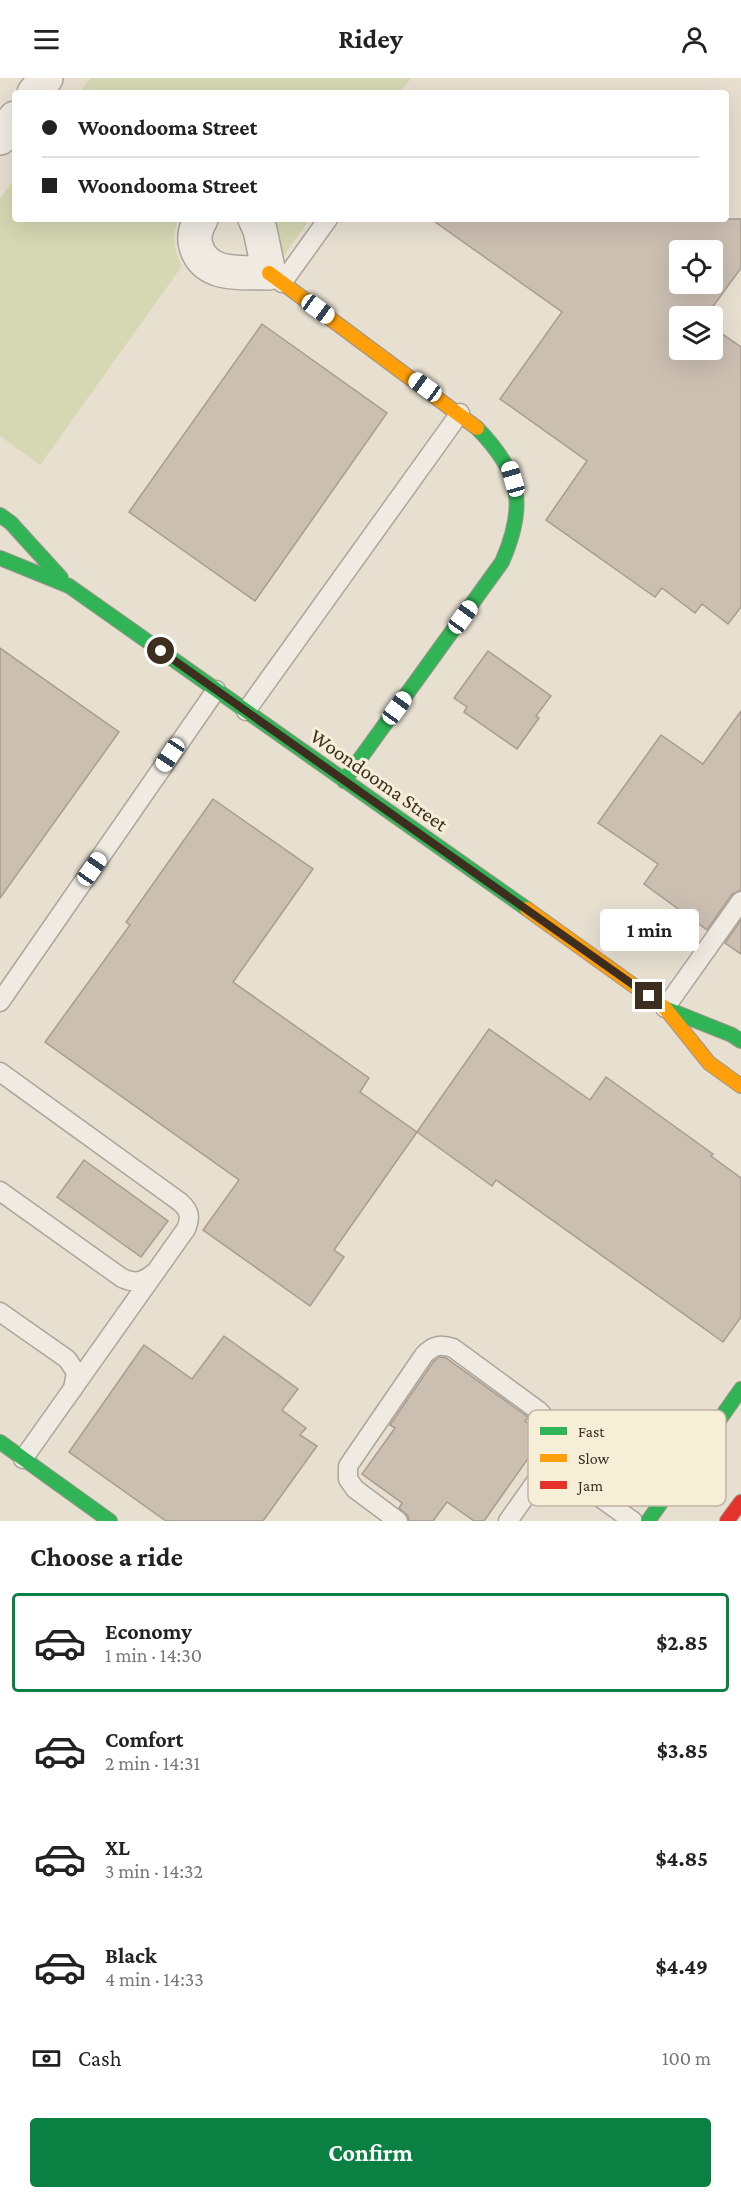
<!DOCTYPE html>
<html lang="en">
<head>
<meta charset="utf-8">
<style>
	body { margin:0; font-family:"Crimson Pro",serif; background:#f6f6f6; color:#222; height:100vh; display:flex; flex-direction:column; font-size:22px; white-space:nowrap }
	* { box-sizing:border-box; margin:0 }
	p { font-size:20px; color:#767676 }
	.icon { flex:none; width:33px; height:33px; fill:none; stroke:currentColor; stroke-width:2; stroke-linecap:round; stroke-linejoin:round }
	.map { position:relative; height:1443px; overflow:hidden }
	.drawer { display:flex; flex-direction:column; background:#fff; flex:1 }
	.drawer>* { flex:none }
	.top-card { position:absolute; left:12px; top:12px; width:717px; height:132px; border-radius:6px; box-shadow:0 6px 24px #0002; display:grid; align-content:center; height:132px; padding:0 30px; background:#fff }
	.fabs { position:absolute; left:669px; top:162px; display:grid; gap:12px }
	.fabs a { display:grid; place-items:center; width:54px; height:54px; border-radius:6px; background:#fff; box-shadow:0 6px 24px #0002; font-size:30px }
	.end { position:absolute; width:27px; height:27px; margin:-14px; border:8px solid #3d2e20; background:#fff; box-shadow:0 0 0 3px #fff }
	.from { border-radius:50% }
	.bubble { position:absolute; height:42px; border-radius:6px; background:#fff; box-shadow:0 6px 24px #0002; font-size:20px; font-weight:700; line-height:42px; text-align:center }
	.car { position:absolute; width:18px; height:36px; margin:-18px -9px; border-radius:8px; box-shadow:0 0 4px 2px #0007; background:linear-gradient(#fff 24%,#345 0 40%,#fff 0 76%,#345 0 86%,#fff 0) }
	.top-card b { display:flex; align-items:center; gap:21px; height:57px; font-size:22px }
	.top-card b+b { border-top:2px solid #e0e0e0 }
	.top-card i { width:15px; height:15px; background:#222 }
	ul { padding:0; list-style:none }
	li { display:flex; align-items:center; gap:18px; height:99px; margin:0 12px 9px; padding:0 18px; border:3px solid transparent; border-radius:6px }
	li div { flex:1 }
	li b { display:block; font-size:22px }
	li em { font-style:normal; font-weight:700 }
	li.on { border-color:#0b8043 }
	li>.icon { width:54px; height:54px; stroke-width:1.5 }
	h2 { padding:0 30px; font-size:27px; line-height:72px }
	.pay { display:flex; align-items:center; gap:15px; height:66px; padding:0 30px; font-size:22px }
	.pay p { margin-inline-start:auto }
	.button { display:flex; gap:12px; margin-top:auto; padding:12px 30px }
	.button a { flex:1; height:69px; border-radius:6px; background:#0b8043; color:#fff; font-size:24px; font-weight:700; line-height:69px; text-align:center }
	header { display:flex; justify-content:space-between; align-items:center; height:78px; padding:0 30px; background:#fff; font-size:27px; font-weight:700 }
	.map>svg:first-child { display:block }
	.green { fill:#d6d7b3 }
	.building { fill:#cbbfb2; stroke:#a89c90; stroke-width:1.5; fill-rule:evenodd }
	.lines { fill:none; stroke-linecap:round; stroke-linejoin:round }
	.lane-casing { stroke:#ada599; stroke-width:21 }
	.street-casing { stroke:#ada599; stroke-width:36 }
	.fast-casing { stroke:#9c958a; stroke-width:16 }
	.slow-casing { stroke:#9c958a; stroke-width:16 }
	.jam-casing { stroke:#9c958a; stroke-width:16 }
	.lane { stroke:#efebe3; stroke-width:18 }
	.street { stroke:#efebe3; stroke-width:33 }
	.fast { stroke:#30b455; stroke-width:14 }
	.slow { stroke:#ff9f0a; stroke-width:14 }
	.jam { stroke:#e5322d; stroke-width:14 }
	.route { stroke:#3d2e20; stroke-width:8 }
	.labels { text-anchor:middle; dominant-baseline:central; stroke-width:6; stroke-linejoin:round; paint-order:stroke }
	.street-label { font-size:21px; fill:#3d2e20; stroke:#f7eed8 }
	.key { fill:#f7eed8; stroke:#bfb4a1; stroke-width:1.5 }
	.key-label { font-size:16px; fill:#3d2e20 }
</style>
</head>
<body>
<header><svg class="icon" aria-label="menu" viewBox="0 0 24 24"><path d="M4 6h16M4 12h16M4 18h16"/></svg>Ridey<svg class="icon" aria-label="person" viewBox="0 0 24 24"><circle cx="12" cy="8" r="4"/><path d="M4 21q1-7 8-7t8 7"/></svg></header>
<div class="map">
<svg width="741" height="1443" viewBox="0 0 741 1443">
	<rect width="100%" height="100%" fill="#e7e0d1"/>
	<!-- green -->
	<g class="green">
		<polygon points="90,0 411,0 400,15 79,15"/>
		<path d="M15 100V141H178C172 161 173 169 182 188L40 387 0 358V120Z"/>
		<polygon points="269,141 310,141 283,179 278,174"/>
	</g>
	<!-- building -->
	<g class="building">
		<path d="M431 141H741V190L706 238H680V272H712V249L741 269V529L728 546 702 526 695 535 662 510 655 519 546 442 587 383 500 321 562 234ZM680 172H712V206H680Z"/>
		<polygon points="262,246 387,335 255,523 129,434"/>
		<polygon points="0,570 119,654 0,820"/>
		<polygon points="488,573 551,618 536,638 539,640 517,671 464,634 467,629 454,620"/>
		<polygon points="741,633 741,812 732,816 707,852 644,806 658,786 598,745 661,657 703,686"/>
		<polygon points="213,721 313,791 233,904 369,1000 360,1014 417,1054 489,951 590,1022 606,999 713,1076 711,1078 741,1100 741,1239 723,1264 496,1102 492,1108 417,1054 334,1172 344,1179 310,1228 203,1152 239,1102 45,964 130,847 126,844"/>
		<polygon points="741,842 741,876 725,865"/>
		<polygon points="84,1082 168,1143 141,1179 57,1119"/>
		<polygon points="224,1258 298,1311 282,1332 306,1350 300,1357 317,1368 263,1443 166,1443 69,1374 144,1267 192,1301"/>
		<polygon points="440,1279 446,1280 528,1339 525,1343 544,1358 484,1443 474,1443 447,1424 433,1443 409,1443 408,1438 399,1430 402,1425 362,1396 395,1350 390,1347 434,1283"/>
	</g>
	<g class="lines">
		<!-- lane casing -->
		<g class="lane-casing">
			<g id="lane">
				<polyline points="282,205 328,141"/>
				<polyline points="246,633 460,335"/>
				<polyline points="0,924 216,612"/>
				<polyline points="665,930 741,823"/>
				<path d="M0 994 180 1124C190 1133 191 1139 186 1151L23 1381"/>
				<path d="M0 1113 122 1200C135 1206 143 1204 154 1195"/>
				<polyline points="0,1234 67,1281 76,1294 73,1311"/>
				<polyline points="550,1384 633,1443"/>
				<path d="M398 1443 355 1411 348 1401V1388L424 1277C433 1267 441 1266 453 1270L539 1333C551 1346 562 1357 556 1375L508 1443"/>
			</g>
		</g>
		<!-- street casing -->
		<g class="street-casing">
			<g id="street">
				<polyline points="34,15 46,0"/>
				<polyline points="0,60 15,40"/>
				<path d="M201 141C196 150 193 158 196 168 205 200 242 194 269 195L260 152 255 141"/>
			</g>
		</g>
		<!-- fast casing -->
		<g class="fast-casing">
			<g id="fast">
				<polyline points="0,437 11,445 61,500"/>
				<polyline points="0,480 69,508 527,831"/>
				<path d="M344 703 502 484C527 427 521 395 477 350"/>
				<polyline points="667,931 732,957 741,963"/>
				<polyline points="0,1364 110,1443"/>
				<polyline points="648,1443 741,1311"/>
			</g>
		</g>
		<!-- slow casing -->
		<g class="slow-casing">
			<g id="slow">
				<polyline points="269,195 477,350"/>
				<polyline points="527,831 665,930 709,985 741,1008"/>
			</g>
		</g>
		<!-- jam casing -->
		<g class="jam-casing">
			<polyline id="jam" points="727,1443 741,1424"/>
		</g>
		<!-- lane -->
		<use href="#lane" class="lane"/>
		<!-- street -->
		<use href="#street" class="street"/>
		<!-- fast -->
		<use href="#fast" class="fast"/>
		<!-- slow -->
		<use href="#slow" class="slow"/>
		<!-- jam -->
		<use href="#jam" class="jam"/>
	</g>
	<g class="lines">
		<!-- route -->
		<polyline class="route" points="161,573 649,918"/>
	</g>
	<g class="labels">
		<!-- street labels -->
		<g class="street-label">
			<text transform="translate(379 702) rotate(35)">Woondooma Street</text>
		</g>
	</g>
	<!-- legend -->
	<rect x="528" y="1332" width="198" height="96" rx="9" class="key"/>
	<rect x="540" y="1349" width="27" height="8" fill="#30b455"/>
	<rect x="540" y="1376" width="27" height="8" fill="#ff9f0a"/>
	<rect x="540" y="1403" width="27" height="8" fill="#e5322d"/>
	<g class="key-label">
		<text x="578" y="1359">Fast</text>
		<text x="578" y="1386">Slow</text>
		<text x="578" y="1413">Jam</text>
	</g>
</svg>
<div class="fabs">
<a><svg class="icon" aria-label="locate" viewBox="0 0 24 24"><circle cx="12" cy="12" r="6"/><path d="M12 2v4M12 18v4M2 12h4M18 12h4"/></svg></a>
<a><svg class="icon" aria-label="layers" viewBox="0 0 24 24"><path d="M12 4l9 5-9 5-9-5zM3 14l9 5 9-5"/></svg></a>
</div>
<i class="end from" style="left:161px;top:573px"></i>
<i class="end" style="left:649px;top:918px"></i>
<div class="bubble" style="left:600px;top:831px;width:99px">1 min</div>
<i class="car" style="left:318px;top:231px;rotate:126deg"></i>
<i class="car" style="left:425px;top:309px;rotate:306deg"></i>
<i class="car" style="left:513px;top:401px;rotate:344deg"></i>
<i class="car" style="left:463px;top:539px;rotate:36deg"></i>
<i class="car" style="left:397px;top:630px;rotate:36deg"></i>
<i class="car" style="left:170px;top:677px;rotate:214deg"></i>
<i class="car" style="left:92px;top:791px;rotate:35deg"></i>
<div class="top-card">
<b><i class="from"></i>Woondooma Street</b>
<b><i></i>Woondooma Street</b>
</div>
</div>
<section class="drawer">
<h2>Choose a ride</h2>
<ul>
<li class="on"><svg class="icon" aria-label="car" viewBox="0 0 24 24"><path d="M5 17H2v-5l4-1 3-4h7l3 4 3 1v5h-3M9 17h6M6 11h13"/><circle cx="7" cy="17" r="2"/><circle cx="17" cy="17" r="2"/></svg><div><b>Economy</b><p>1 min · 14:30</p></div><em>$2.85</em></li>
<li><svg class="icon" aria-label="car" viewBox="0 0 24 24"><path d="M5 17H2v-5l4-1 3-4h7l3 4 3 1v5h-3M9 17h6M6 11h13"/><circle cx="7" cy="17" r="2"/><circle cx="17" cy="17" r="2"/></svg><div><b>Comfort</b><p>2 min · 14:31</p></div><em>$3.85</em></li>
<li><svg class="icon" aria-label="car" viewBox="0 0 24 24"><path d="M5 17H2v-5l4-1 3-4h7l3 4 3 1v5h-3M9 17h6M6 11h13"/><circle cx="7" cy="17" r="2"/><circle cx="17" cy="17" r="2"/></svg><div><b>XL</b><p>3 min · 14:32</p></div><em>$4.85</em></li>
<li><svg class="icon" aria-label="car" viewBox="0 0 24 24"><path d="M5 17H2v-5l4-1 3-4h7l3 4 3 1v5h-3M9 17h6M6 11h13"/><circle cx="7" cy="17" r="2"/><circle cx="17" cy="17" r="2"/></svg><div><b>Black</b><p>4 min · 14:33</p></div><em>$4.49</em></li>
</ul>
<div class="pay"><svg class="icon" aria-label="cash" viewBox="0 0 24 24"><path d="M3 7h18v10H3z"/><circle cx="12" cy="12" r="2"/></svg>Cash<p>100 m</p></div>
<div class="button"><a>Confirm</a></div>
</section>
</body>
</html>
